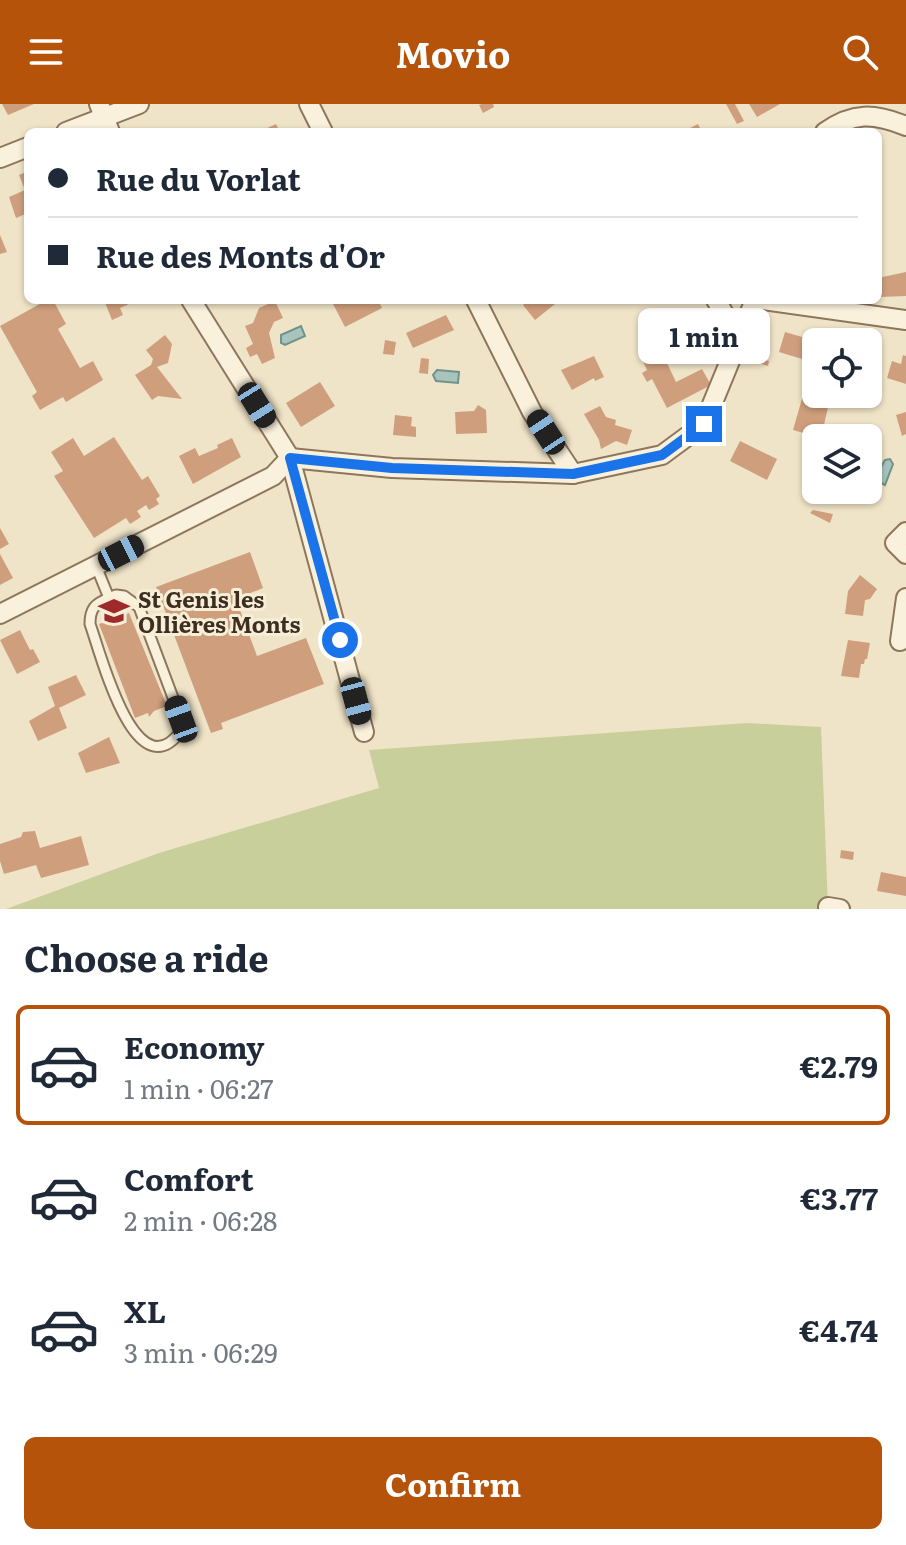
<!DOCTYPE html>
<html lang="en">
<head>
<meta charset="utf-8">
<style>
	body { margin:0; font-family:Literata,serif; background:#f2f2f3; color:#1f2937; height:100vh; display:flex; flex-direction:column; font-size:30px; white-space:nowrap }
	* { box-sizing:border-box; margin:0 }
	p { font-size:26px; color:#747a83 }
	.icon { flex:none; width:44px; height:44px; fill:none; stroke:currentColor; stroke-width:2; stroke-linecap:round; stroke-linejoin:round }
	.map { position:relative; height:805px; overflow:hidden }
	.sheet { display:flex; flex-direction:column; background:#fff; flex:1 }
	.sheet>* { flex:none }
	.guide { position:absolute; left:24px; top:24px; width:858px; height:176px; border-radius:12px; box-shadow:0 2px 6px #0004; display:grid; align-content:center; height:176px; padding:0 24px; background:#fff }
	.fabs { position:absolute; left:802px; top:224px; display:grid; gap:16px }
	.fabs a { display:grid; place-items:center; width:80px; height:80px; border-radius:12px; background:#fff; box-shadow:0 2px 6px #0004; font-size:40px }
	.end { position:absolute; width:36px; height:36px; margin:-18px; border:10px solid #1a73e8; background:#fff; box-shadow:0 0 0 4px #fff }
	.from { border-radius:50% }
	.bubble { position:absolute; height:56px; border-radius:12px; background:#fff; box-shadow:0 2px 6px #0004; font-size:26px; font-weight:700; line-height:56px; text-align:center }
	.car { position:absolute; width:24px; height:48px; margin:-24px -12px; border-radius:10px; box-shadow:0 0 6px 2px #0007; background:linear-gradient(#222 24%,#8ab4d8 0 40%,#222 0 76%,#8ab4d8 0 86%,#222 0) }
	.guide b { display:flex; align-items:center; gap:28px; height:76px; font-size:30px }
	.guide b+b { border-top:2px solid #e0e1e3 }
	.guide i { width:20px; height:20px; background:#1f2937 }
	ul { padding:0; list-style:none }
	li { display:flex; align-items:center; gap:24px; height:120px; margin:0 16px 12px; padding:0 8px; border:4px solid transparent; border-radius:12px }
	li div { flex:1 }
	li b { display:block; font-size:30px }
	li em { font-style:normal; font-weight:700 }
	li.selected { border-color:#b45309 }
	li>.icon { width:72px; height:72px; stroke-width:1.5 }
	h2 { padding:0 24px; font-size:36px; line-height:96px }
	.action { display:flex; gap:16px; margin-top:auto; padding:16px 24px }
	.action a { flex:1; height:92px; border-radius:12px; background:#b45309; color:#fff; font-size:32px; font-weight:700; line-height:92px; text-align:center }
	header { display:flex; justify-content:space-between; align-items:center; height:104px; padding:0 24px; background:#b45309; color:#fff; font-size:36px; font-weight:700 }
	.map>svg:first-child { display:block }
	.green { fill:#c9cf9b }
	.water { fill:#a9c4bc; stroke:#6f938a; stroke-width:2 }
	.building { fill:#cf9f7d }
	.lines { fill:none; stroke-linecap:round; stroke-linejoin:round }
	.service-casing { stroke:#8d765c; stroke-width:13 }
	.minor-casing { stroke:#8d765c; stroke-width:22 }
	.service { stroke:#faf1dc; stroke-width:9 }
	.minor { stroke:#faf1dc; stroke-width:18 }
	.route { stroke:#1a73e8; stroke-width:10 }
	.labels { text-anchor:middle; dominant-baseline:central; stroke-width:6; stroke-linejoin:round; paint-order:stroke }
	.poi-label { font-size:22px; font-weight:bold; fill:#3d2e20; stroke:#f7eed8; text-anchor:start }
</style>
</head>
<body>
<header><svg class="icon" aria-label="menu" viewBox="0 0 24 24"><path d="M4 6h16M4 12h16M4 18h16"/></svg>Movio<svg class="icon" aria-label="search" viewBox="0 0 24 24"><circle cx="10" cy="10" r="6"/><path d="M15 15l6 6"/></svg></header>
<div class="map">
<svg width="906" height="805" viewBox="0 0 906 805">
	<rect width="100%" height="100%" fill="#f0e4c8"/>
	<!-- green -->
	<polygon class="green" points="747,619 821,623 828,803 837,805 6,805 159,749 379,684 369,646"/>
	<!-- water -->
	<g class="water">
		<polygon points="301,222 305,232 285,241 281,239 281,231"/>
		<polygon points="437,266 459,268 458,279 436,277 433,271"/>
		<polygon points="885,356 890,355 893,360 885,381 874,375"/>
	</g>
	<!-- building -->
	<g class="building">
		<polygon points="2,0 34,0 8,11"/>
		<polygon points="482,0 493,0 494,3 483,9 479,1"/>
		<polygon points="726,0 735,0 744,17 737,20"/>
		<polygon points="749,0 780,0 757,13"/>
		<polygon points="276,20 280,28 259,28"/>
		<polygon points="698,20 702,28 682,28"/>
		<polygon points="28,67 28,109 16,114 9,93 25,86 19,71"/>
		<polygon points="0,131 7,148 0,150"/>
		<polygon points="906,168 906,192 881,193 878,174"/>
		<polygon points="47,196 53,196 66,220 58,225 80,264 93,257 103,276 66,298 63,293 40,306 32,292 37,288 0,222"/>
		<polygon points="104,196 127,196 129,200 120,204 123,211 112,216"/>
		<polygon points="340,196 378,196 382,204 345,223 333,200"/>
		<polygon points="530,196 560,196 535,216 523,201"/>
		<polygon points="275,197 283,214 274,218 269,229 275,254 262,260 257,250 250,253 246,244 253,240 245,222 253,219 259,204"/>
		<polygon points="446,211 454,226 413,244 406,229"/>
		<polygon points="694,225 698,230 693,233 697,241 666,257 676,278 702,265 711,281 667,304 652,275 647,278 642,269 647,266 640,251 644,249 646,253"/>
		<polygon points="785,228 816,237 812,258 779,248"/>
		<polygon points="165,231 172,240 168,259 157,263 182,295 158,292 152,296 135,271 151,261 153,255 146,246"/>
		<polygon points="385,236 396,238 394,251 383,250"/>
		<polygon points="903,251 906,252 906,280 887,274 892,257 901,260"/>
		<polygon points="594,252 604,273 595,277 594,274 572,286 561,266"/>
		<polygon points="756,253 769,257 768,262 754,258"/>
		<polygon points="421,254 429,255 428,270 419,269"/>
		<polygon points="811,264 816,265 816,279 807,276"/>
		<polygon points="320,278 335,302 301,323 286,299"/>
		<polygon points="803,291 829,299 821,334 793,326"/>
		<polygon points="478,301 486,306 487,329 456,330 455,308 474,307"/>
		<polygon points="600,302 606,313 616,316 615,321 632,326 627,341 616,337 601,345 599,336 584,310"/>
		<polygon points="906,308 906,330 902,332 896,311"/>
		<polygon points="395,311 412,313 411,322 416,323 416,333 393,331"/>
		<polygon points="114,333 142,376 148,372 160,392 156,395 159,400 149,406 146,401 137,407 141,413 130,420 126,414 94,434 54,372 63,367 51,348 73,334 84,352"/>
		<polygon points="232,334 241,353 193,380 179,352 195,344 199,352 218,344 217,341"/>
		<polygon points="740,337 777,355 767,376 730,357"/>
		<circle cx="872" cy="342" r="4.5"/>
		<polygon points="813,406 833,410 830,419 810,409"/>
		<polygon points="0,424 9,440 0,445"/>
		<polygon points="250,448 263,484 236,495 257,552 306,534 324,580 221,619 223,625 211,629 156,483"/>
		<polygon points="0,450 13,474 0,481"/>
		<polygon points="860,471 877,485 870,495 865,496 863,512 845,510 848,487"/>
		<polygon points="129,509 167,602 154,607 149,613 148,609 135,614 99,520"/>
		<polygon points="20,526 30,546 33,545 40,558 17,570 0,536"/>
		<polygon points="848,536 870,539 867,555 865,555 864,560 861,560 859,574 841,572"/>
		<polygon points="76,571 86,591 59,604 67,624 38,637 29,617 55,602 48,583"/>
		<polygon points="109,633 120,659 86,669 78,649"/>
		<polygon points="35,727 40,744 81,732 89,761 41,774 36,761 4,770 0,757 0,740 21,733 23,728"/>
		<polygon points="841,746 854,748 853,756 840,754"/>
		<polygon points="881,768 906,773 906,792 877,787"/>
	</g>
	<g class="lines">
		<!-- service casing -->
		<g class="service-casing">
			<path id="service" d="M96 462 109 494 116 491 124 492 139 503 181 615V627C135 689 100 547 90 520 90 504 95 500 109 494"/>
		</g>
		<!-- minor casing -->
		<g class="minor-casing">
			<g id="minor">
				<polyline points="99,0 110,28"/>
				<polyline points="309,0 323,28"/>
				<polyline points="66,28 139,0"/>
				<path d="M825 28C853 8 874 9 906 22"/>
				<polyline points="0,54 28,43"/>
				<polyline points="191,196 290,354 364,628"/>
				<polyline points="476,196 532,308 573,370"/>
				<polyline points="716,196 730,220 743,228"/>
				<polyline points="762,196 906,216"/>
				<polyline points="906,428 895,439 906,450"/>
				<polyline points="0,510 273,372 290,354 392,364 573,370 662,351 704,320 755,196"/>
				<polyline points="900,537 906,494"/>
				<polyline points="828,803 840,805"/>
			</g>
		</g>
		<!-- service -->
		<use href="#service" class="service"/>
		<!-- minor -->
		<use href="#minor" class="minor"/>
	</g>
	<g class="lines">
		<!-- route -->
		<polyline class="route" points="340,536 290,354 392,364 573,370 662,351 704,320"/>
	</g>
	<!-- icons -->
	<defs>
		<g id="school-bare" transform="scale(2.4)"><path d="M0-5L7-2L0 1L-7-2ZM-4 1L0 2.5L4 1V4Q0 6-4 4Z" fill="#9e2a2b" stroke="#f7eed8" stroke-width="2.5" paint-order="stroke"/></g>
	</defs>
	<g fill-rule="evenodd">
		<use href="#school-bare" x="114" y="507"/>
	</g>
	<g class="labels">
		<!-- poi labels -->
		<g class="poi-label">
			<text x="138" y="494">St Genis les<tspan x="138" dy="25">Ollières Monts</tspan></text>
		</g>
	</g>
</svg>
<div class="fabs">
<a><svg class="icon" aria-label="locate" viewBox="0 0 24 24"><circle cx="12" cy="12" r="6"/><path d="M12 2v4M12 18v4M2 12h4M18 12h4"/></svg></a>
<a><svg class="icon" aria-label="layers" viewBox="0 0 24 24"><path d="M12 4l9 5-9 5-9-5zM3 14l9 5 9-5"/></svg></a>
</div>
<i class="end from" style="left:340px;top:536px"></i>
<i class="end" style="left:704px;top:320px"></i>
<div class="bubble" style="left:638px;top:204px;width:132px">1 min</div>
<i class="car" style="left:257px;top:301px;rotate:148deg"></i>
<i class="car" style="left:546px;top:328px;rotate:327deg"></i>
<i class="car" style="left:121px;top:449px;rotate:63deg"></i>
<i class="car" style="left:356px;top:597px;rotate:165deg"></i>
<i class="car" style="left:181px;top:615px;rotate:340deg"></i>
<div class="guide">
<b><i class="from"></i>Rue du Vorlat</b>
<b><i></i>Rue des Monts d'Or</b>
</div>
</div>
<section class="sheet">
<h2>Choose a ride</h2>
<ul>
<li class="selected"><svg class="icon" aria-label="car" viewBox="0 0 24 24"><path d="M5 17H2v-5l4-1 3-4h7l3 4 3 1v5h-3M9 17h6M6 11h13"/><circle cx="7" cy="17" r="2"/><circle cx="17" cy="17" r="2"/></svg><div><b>Economy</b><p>1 min · 06:27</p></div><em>€2.79</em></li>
<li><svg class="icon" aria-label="car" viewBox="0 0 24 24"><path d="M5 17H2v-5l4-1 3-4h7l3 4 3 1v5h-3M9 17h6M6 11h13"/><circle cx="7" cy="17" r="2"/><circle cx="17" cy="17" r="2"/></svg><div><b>Comfort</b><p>2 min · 06:28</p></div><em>€3.77</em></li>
<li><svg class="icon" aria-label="car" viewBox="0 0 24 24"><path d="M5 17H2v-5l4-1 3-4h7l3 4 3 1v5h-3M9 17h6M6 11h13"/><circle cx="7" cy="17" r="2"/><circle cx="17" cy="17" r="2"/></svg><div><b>XL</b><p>3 min · 06:29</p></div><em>€4.74</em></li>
</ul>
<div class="action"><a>Confirm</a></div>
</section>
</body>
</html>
